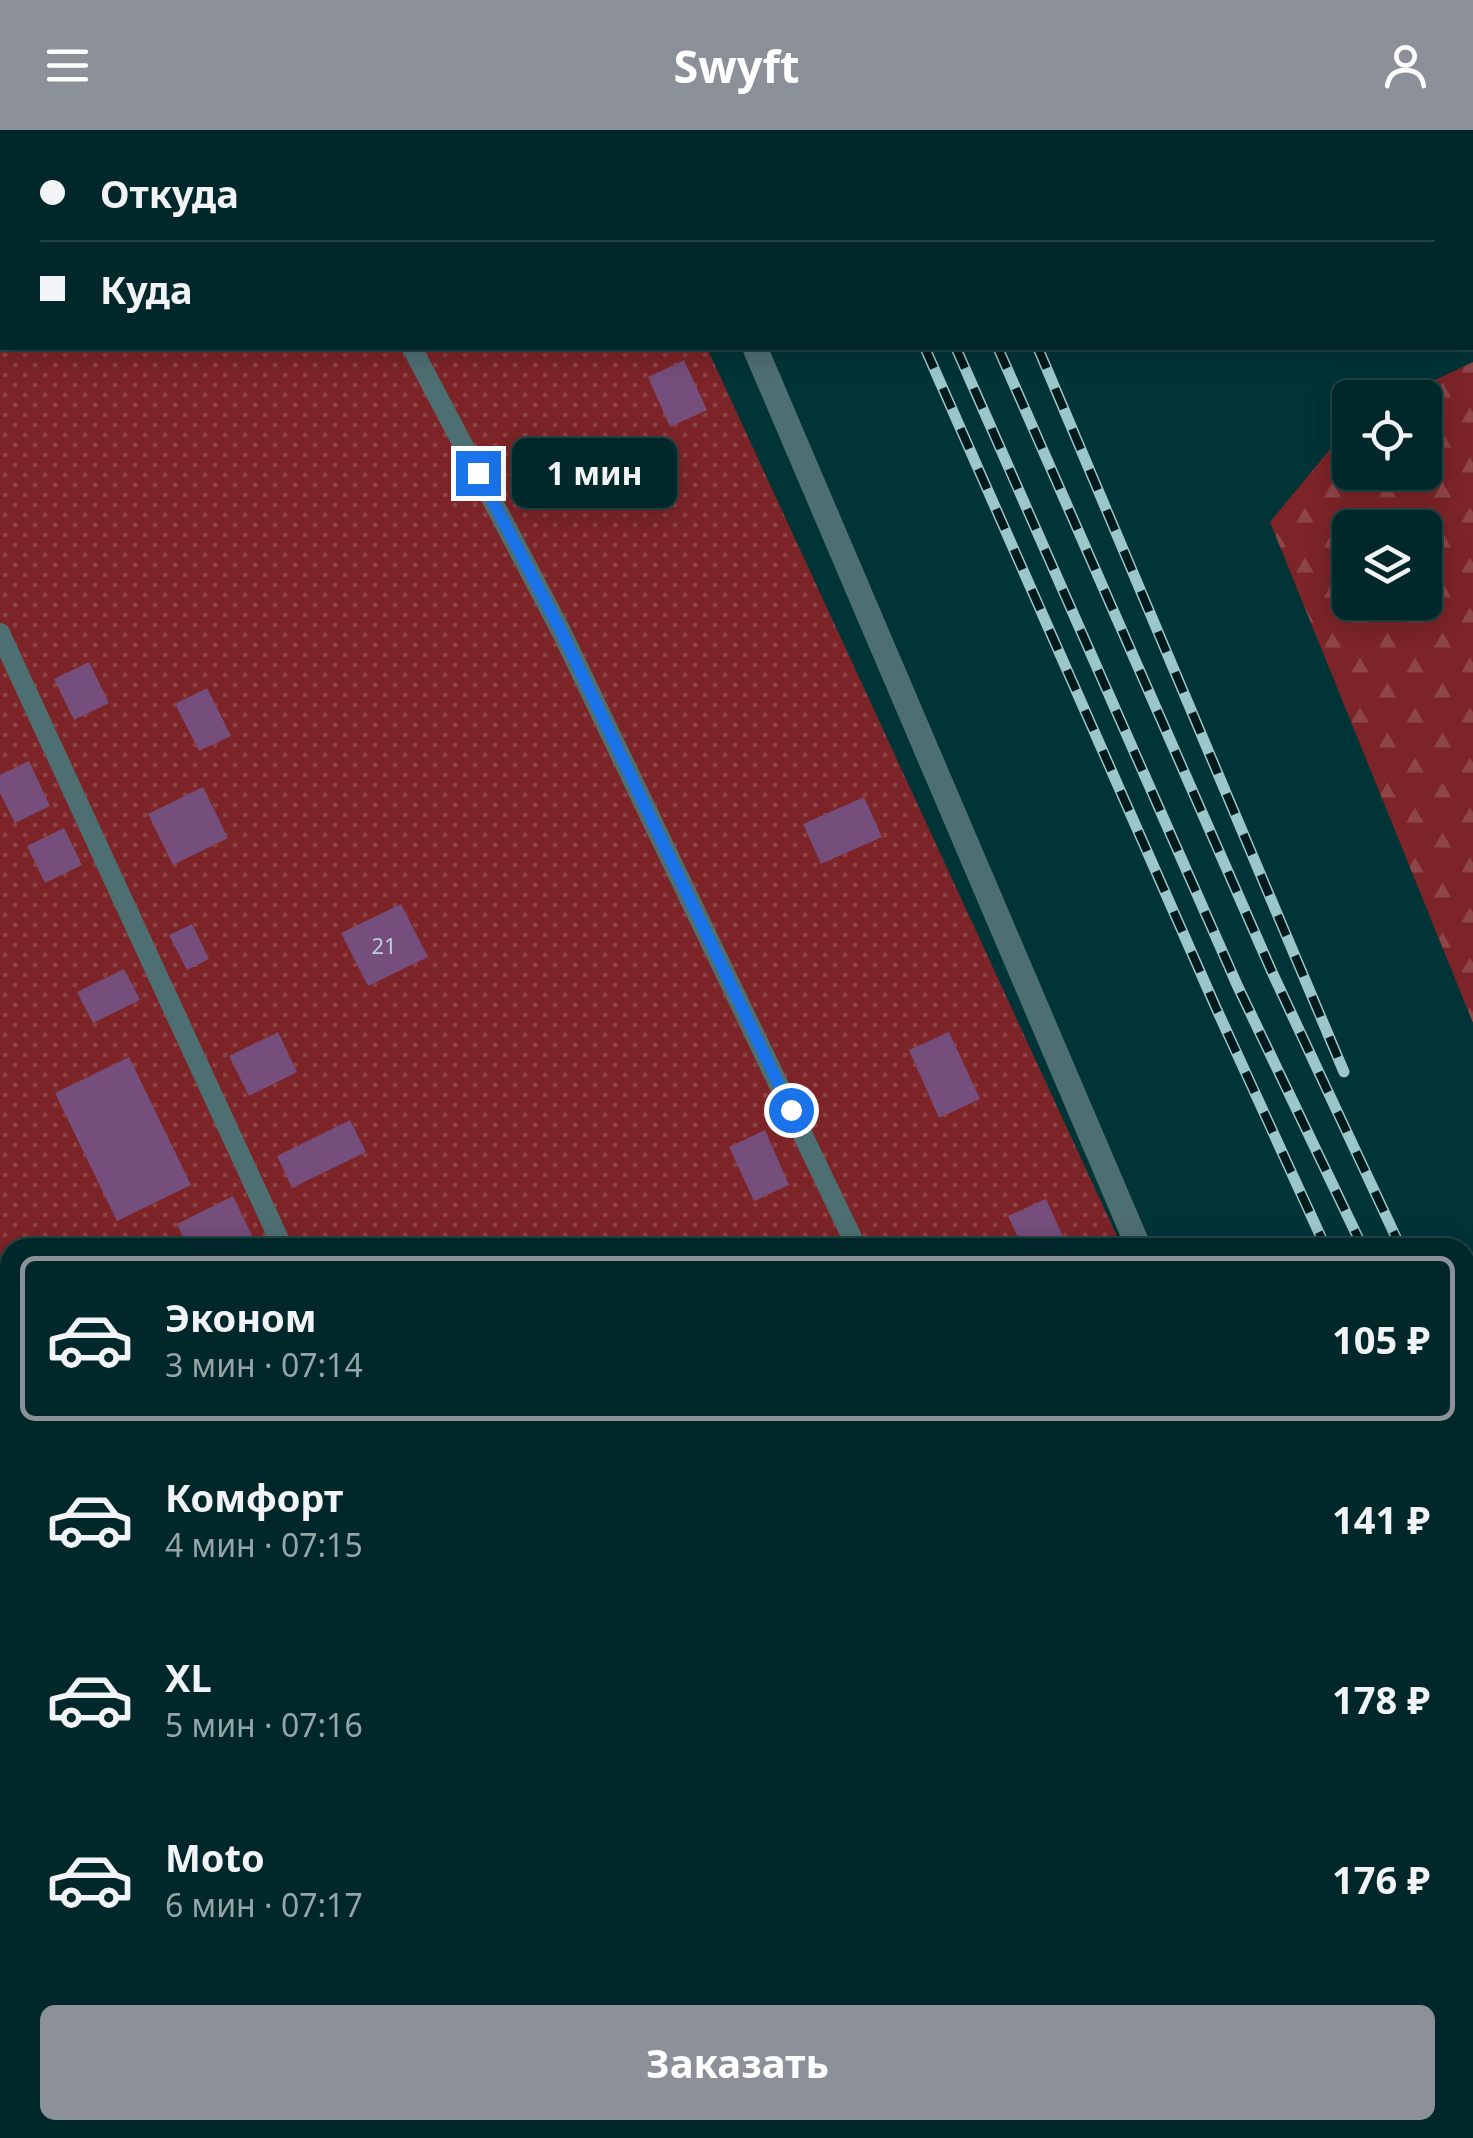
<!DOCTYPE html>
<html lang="ru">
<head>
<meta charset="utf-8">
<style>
	body { margin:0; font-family:"Noto Sans",sans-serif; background:#0e3335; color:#f1f3f6; height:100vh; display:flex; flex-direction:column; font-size:38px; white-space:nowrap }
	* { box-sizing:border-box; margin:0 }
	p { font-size:32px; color:#95a5a8 }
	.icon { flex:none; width:55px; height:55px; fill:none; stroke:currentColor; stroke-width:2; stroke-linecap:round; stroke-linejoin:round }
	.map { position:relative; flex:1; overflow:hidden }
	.panel { position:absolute; left:0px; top:1108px; width:1475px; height:902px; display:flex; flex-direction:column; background:#002729; border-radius:30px 30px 0 0; box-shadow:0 5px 25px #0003,0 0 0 2px #224446 }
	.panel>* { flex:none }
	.top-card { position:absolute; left:0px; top:0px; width:1475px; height:220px; box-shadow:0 5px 25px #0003,0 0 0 2px #224446; display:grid; align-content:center; height:220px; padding:0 40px; background:#002729 }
	.controls { position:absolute; left:1332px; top:250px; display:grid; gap:20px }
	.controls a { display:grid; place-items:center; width:110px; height:110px; border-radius:15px; background:#002729; box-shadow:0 5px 25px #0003,0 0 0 2px #224446; font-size:50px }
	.end { position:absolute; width:45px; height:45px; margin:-22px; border:12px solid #1a73e8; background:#fff; box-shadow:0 0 0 5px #fff }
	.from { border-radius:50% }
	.bubble { position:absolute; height:70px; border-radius:15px; background:#002729; box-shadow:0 5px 25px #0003,0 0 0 2px #224446; font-size:32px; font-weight:700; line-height:70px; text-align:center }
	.top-card b { display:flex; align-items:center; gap:35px; height:95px; font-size:38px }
	.top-card b+b { border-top:2px solid #224446 }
	.top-card i { width:25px; height:25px; background:#f1f3f6 }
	ul { padding:18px 0 0; list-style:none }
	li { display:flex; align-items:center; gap:30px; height:165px; margin:0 20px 15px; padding:0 20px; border:5px solid transparent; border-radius:15px }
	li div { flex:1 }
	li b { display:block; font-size:38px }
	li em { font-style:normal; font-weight:700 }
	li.on { border-color:#8c9099 }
	li>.icon { width:90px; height:90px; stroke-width:1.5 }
	.cta { display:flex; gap:20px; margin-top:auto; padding:20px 40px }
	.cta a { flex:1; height:115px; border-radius:15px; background:#8c9099; color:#fff; font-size:40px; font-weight:700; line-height:115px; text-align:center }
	header { display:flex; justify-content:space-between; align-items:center; height:130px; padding:0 40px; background:#8c9099; color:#fff; font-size:45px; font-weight:700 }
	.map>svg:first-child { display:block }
	.forest { fill:url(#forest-firs); fill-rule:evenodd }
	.park { fill:url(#park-dots) }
	.water { fill:url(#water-waves); stroke:#446250; stroke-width:2.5 }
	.building { fill:#754e7b }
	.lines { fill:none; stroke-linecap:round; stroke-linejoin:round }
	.lane { stroke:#4e6f72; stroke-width:20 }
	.street { stroke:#4e6f72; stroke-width:25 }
	.rail-casing { stroke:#9bc7ca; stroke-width:11 }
	.rail { stroke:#00191b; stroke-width:8; stroke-dasharray:22; stroke-linecap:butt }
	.route { stroke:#1a73e8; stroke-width:12 }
	.labels { text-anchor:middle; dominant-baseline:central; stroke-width:8; stroke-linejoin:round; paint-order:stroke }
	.number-label { font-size:22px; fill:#bacfdc }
</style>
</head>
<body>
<header><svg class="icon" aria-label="menu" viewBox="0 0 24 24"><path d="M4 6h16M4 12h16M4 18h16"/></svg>Swyft<svg class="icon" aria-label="person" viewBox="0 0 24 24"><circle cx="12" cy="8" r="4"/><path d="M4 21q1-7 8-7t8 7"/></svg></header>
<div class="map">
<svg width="1473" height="2008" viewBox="0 0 1473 2008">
	<defs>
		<pattern id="forest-firs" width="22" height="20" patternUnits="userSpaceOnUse" patternTransform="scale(2.5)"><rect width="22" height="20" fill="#7c2427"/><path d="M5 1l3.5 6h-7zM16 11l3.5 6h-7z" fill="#8e4547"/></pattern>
		<pattern id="park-dots" width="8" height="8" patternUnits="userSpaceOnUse" patternTransform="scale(2.5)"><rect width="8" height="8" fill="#7c2427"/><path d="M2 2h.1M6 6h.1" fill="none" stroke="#8e4547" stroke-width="1.8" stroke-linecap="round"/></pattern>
		<pattern id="water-waves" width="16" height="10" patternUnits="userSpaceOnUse" patternTransform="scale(2.5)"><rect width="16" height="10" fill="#072106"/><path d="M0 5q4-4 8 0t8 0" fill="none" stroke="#2a422b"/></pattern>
	</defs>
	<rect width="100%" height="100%" fill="#003437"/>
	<!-- forest -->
	<g class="forest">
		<path d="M1473 232V893L1270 392 1350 295V342H1425V268L1399 267ZM1350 398H1425V472H1350Z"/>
		<polygon points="1465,1757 1473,1769 1473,2008 853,2008 849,2000 1465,2000"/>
	</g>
	<!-- park -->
	<g class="park">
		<polygon points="0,0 607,0 2,2 2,218 707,218 1122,1117 10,1118 10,1145 0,1126"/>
		<polygon points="433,2000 684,2000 688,2008 436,2008"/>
	</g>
	<!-- water -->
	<g class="water">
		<polygon points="0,1328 10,1347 10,1683 0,1661"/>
		<polygon points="137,2000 322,2000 326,2008 140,2008"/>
	</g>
	<!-- building -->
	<g class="building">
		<polygon points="684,230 707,280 670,297 648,247"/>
		<polygon points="89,532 109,573 74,590 54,549"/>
		<polygon points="207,558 231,606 199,621 175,574"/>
		<polygon points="29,631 50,676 15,693 0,663 0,645"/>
		<polygon points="203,657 228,708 173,735 148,684"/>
		<polygon points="864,667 882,707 821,734 803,694"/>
		<polygon points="64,698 82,735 45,753 27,716"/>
		<polygon points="401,774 428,827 368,856 341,803"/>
		<polygon points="192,794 209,829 187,840 169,805"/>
		<polygon points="124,839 140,870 93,893 77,862"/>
		<polygon points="278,902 297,942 249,966 229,926"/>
		<polygon points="949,902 980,969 939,988 909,920"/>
		<polygon points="129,927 191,1055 117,1091 55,963"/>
		<polygon points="350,990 366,1022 292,1058 277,1026"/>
		<polygon points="765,1000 789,1055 754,1071 729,1017"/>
		<polygon points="233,1066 258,1118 188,1118 177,1094"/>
		<polygon points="1046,1069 1066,1113 1023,1118 1008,1086"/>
		<polygon points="800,2000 862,2000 866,2008 803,2008"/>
	</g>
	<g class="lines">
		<!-- lane -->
		<g class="lane">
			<polyline points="297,0 298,2"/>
			<polyline points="412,218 561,501 857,1118"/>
			<polyline points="0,503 283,1118"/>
			<polyline points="1465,1739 1473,1753"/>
			<polyline points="696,2000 700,2008"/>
		</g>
		<!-- street -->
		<g class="street">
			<polyline points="663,0 664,2"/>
			<polyline points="755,218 1139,1118"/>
		</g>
		<!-- rail casing -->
		<g class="rail-casing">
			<g id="rail">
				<polyline points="830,0 831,2"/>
				<polyline points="860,0 861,2"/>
				<polyline points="902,0 904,2"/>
				<polyline points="944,0 945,2"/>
				<polyline points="1321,0 1322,2"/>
				<polyline points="1352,0 1353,2"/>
				<polyline points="925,218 1217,880 1326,1118"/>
				<polyline points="956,218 1238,857 1363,1118"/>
				<polyline points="998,218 1272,842 1401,1118"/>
				<polyline points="1038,218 1344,942"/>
				<polyline points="1465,1247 1473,1263"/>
				<polyline points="1465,1322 1473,1338"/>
				<polyline points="1465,1404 1473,1419"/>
			</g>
		</g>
		<!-- rail -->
		<use href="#rail" class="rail"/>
	</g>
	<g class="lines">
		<!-- route -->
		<polyline class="route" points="478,343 561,501 791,980"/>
	</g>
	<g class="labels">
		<!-- number labels -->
		<g class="number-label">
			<text x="384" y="815">21</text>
		</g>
	</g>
</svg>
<div class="controls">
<a><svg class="icon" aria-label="locate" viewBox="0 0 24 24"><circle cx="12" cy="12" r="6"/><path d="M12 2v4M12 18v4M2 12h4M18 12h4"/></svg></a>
<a><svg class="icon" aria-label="layers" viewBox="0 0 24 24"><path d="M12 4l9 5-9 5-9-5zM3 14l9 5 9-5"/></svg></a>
</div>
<i class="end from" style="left:791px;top:980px"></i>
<i class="end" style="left:478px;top:343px"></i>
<div class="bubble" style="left:512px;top:308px;width:165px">1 мин</div>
<div class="top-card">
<b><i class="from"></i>Откуда</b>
<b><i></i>Куда</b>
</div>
<section class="panel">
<ul>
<li class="on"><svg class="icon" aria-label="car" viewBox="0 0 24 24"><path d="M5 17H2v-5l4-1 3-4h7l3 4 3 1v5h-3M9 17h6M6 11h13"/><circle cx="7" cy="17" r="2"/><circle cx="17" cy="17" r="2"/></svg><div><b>Эконом</b><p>3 мин · 07:14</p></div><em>105 ₽</em></li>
<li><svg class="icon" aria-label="car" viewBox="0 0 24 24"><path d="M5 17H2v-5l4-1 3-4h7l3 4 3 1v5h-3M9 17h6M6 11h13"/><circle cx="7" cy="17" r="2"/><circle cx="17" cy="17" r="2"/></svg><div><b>Комфорт</b><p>4 мин · 07:15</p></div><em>141 ₽</em></li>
<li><svg class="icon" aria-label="car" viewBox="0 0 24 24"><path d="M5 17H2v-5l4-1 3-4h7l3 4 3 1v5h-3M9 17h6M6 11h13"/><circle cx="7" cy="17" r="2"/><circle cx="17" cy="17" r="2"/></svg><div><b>XL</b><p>5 мин · 07:16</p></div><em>178 ₽</em></li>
<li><svg class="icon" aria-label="car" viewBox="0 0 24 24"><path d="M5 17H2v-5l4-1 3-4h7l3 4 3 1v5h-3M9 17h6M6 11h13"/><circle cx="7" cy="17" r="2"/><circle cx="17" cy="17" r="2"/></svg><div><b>Moto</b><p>6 мин · 07:17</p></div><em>176 ₽</em></li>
</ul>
<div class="cta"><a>Заказать</a></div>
</section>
</div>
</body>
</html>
